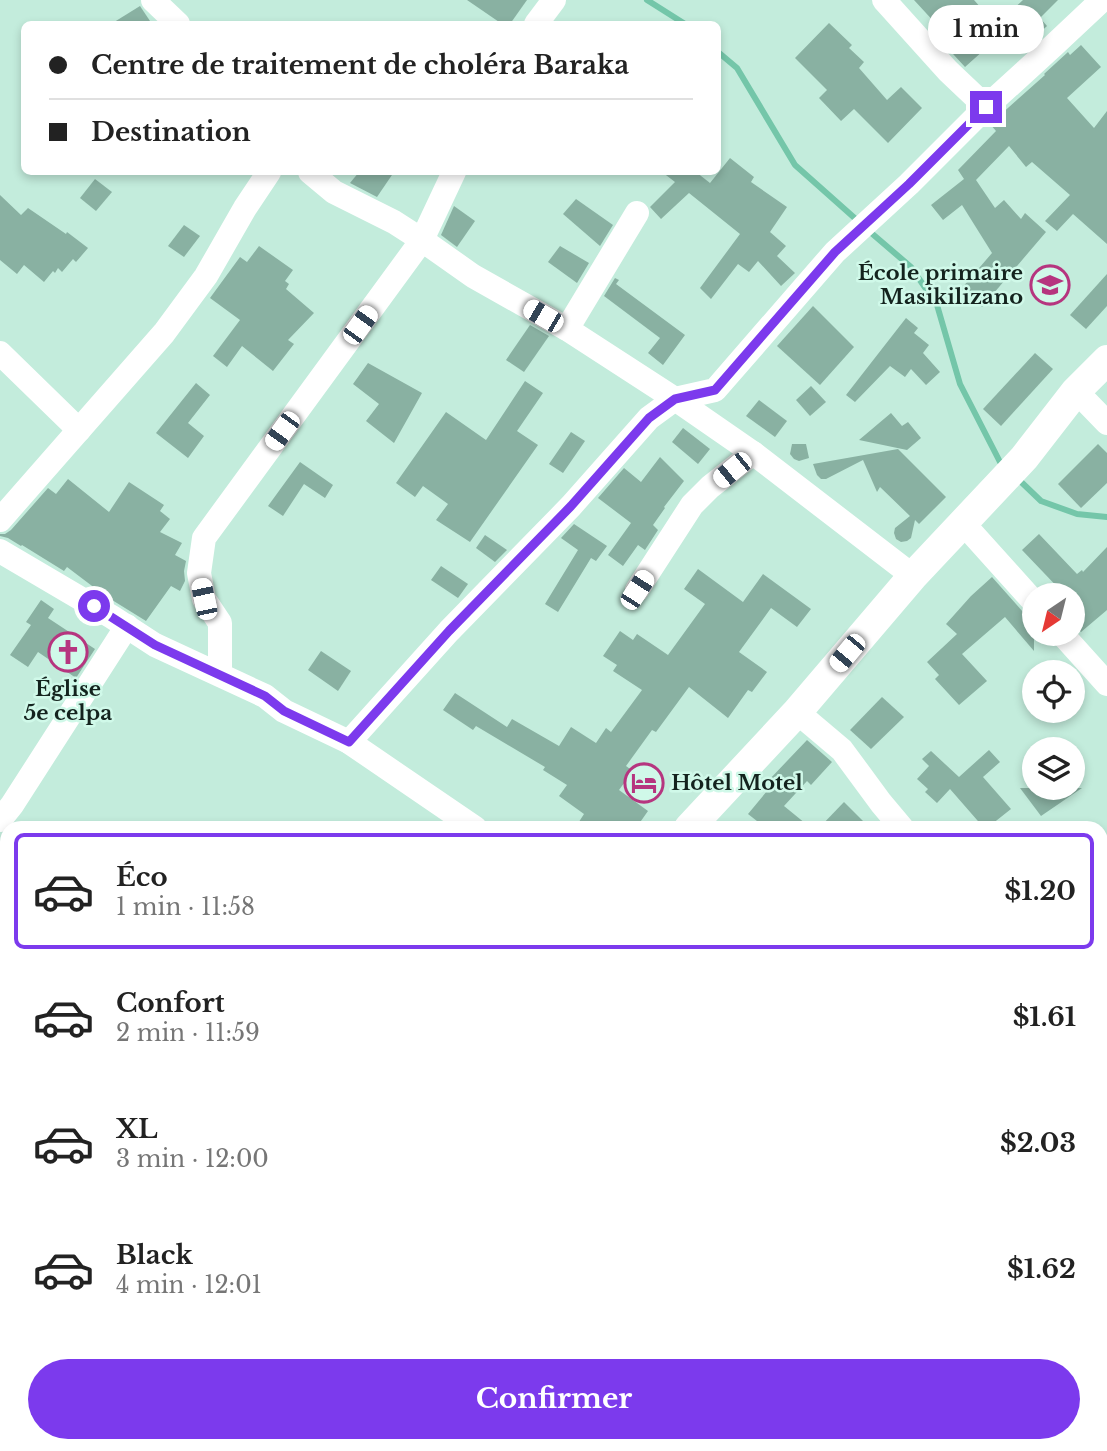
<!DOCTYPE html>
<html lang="fr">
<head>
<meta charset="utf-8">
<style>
	body { margin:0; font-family:"Libre Baskerville",serif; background:#f6f6f6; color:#222; height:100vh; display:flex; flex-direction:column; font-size:26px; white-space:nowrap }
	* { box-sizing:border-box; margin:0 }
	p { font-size:23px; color:#767676 }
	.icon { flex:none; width:38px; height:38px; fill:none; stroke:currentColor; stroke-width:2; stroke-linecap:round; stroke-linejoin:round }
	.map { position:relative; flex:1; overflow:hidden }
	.drawer { position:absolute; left:0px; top:821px; width:1108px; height:632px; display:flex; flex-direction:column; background:#fff; border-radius:21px 21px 0 0; box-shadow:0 4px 10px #0003 }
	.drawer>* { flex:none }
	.guide { position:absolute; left:21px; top:21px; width:700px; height:154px; border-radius:10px; box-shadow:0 4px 10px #0003; display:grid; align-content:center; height:154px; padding:0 28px; background:#fff }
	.needle { width:46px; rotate:215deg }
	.fabs { position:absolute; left:1022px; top:583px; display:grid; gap:14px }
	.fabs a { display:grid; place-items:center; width:63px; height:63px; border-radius:50%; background:#fff; box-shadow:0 4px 10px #0003; font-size:35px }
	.end { position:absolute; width:32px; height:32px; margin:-16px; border:9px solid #7c3aed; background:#fff; box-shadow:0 0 0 4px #fff }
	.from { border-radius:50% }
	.bubble { position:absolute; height:49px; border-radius:24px; background:#fff; box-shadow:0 4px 10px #0003; font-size:23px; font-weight:800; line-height:49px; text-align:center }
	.car { position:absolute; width:21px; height:42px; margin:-21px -10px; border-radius:9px; box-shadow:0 0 5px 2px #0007; background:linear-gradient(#fff 24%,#345 0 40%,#fff 0 76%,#345 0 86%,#fff 0) }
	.guide b { display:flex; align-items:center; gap:24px; height:66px; font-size:26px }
	.guide b+b { border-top:2px solid #e0e0e0 }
	.guide i { width:18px; height:18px; background:#222 }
	ul { padding:12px 0 0; list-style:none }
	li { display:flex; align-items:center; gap:21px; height:116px; margin:0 14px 10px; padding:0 14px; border:4px solid transparent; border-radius:10px }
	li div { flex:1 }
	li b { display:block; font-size:26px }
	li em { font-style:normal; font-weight:800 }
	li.on { border-color:#7c3aed }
	li>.icon { width:63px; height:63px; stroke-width:1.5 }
	.cta { display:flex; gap:14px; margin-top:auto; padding:14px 28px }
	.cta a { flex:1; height:80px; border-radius:42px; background:#7c3aed; color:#fff; font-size:28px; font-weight:800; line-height:80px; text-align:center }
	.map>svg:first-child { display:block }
	.green { fill:#9fdac3 }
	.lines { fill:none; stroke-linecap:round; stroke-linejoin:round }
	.stream { stroke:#74c6a9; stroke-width:6 }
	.building { fill:#89b1a2 }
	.minor { stroke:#fff; stroke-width:24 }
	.tertiary { stroke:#fff; stroke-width:30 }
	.route { stroke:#7c3aed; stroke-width:9 }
	.labels { text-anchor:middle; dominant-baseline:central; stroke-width:5; stroke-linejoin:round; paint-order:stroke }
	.poi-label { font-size:21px; font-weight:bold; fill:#14231e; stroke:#d0f9e9; text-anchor:end }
</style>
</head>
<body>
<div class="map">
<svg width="1107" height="1451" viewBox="0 0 1107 1451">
	<rect width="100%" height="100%" fill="#c3ecdc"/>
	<!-- green -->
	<polygon class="green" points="1107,1101 1107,1336 1101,1330 1101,1108"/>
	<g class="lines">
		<!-- stream -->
		<g class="stream">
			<polyline points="647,0 685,24"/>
			<polyline points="718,52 737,68 795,165 858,221"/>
			<polyline points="869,231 911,267 937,305 960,384 1000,462 1006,467"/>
			<polyline points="1016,477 1041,501 1077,514 1107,517"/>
		</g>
	</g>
	<!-- building -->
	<g class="building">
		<polygon points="467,0 527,0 510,24 502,24"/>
		<polygon points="914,0 974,0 1003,33 965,67 931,30 937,25"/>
		<polygon points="1023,0 1058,0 1040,18 1047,26 1035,37 1038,40 1026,50 1000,21"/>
		<polygon points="140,6 152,24 111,24"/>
		<polygon points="829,23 852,45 849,48 864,62 859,68 887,100 901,87 922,108 888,143 854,109 841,121 819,98 827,90 795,58"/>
		<polygon points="1081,45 1101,67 1067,98 1094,128 1107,111 1107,244 1073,214 1057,231 1045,221 1070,195 1032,162 1026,167 1009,146 976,180 995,208 1004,200 1021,219 1025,213 1046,232 982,307 961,289 992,253 962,205 943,220 931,205 964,179 958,170 996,131 990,124 1045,75 1044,74 1068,52 1070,55"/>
		<polygon points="730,158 754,177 751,182 787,207 770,232 786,246 777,256 795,273 781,286 758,261 749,272 738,264 711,299 700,288 740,234 689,193 661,219 650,207 675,182 662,172 696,172 710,183"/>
		<polygon points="359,172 394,172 377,197 350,183"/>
		<polygon points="95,179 112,192 96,211 80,198"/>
		<polygon points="0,195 21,215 28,208 66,234 67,232 88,248 76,262 73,259 62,272 58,268 55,273 53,271 44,282 24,265 17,274 0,260"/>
		<polygon points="576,199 613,225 600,246 563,214"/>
		<polygon points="454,206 475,221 457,247 441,235"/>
		<polygon points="184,225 200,236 184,257 168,246"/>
		<polygon points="259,246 293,270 285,281 289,284 286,289 314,313 288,340 294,344 273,371 242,346 227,367 213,356 240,320 210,298 240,257 247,262"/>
		<polygon points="560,246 589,263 577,283 548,262"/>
		<polygon points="1107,274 1107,306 1086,329 1070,315"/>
		<polygon points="615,278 619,280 616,284 685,335 663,365 648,353 660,338 604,296"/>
		<polygon points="813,306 854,347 820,385 777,346"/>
		<polygon points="906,318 918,328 914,333 929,345 923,353 940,372 926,385 911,369 905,377 890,366 855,402 846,395"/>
		<polygon points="530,325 549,336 524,372 506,360"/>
		<polygon points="1035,353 1053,369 1001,426 983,409"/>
		<polygon points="368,363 422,393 394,443 366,421 379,404 353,384"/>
		<polygon points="525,381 543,393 517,431 538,445 470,542 436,520 448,504 423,486 415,497 396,483 446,412 486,440"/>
		<polygon points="196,383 210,395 188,423 204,436 188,458 156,433"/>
		<polygon points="811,386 826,402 810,416 796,400"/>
		<polygon points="759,400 787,421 775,437 746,416"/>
		<polygon points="891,413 902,426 908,422 921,438 907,450 859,440"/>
		<polygon points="683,428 710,449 698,464 672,442"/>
		<polygon points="571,432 585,441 563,473 549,464"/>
		<polygon points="792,444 806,444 809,458 799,461 794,459 790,454"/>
		<polygon points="1098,444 1107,453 1107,483 1081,508 1058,484"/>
		<polygon points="898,449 946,497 919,524 915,520 911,538 907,541 901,542 896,539 894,533 895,528 910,516 880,487 877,492 863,460 826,479 821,479 817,475 813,464"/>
		<polygon points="660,457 684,481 664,507 665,508 653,525 658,530 645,550 638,545 623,566 608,555 631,523 598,498 624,468 641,482"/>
		<polygon points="300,462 333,485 325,498 304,484 283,516 268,506"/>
		<polygon points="68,479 109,512 129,482 164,505 160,511 170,519 160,532 182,543 175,555 186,561 184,571 185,581 180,591 171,586 146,621 104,595 67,567 64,571 22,545 21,546 8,538 0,536 0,534 5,534 11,530 48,488 56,494"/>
		<polygon points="574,524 607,546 596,561 591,558 558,612 545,604 578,550 561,538"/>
		<polygon points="1039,534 1077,574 1082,570 1083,572 1107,547 1107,610 1081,632 1073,624 1073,595 1065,595 1022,550"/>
		<polygon points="485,535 507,550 495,562 476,548"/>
		<polygon points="441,566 468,584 458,598 431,580"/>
		<polygon points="698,569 743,602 763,574 811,609 797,627 771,608 739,652 767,672 752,692 748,690 728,718 689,687 656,732 652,730 626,766 633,771 619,790 648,811 636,828 575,828 584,814 559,796 567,785 543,770 545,767 476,726 473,730 443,710 455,693 507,727 512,719 559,746 571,727 596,743 606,728 611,732 642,690 613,671 617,665 603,656 620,631 633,640 637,634 668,655 705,604 684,589"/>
		<polygon points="992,577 1023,612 1029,616 1034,616 1034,651 1005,617 962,654 987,681 959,705 935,679 939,675 927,662 957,634 946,624 971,596"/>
		<polygon points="41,600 54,609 48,618 95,649 76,678 38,652 28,667 10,655 31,625 26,622"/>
		<polygon points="321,651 351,671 338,691 308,670"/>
		<polygon points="882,697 904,717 871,749 850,730"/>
		<polygon points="807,740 832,762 811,785 807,781 784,806 811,828 766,828 748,814 772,785 768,781"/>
		<polygon points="989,750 1000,762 983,777 1011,809 987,828 984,828 950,789 937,803 925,792 928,789 917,779 929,766 922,759 931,751 959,777"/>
		<polygon points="1020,788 1082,788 1041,816"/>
		<polygon points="844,802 870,828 819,828"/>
	</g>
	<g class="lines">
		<!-- minor -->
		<g class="minor">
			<polyline points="153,0 178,24"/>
			<polyline points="884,0 948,71 986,107"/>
			<polyline points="536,24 554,0"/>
			<polyline points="310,172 334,192 394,222 422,240 473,276 567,329 675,399 753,453 913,576"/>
			<polyline points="567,329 637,213"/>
			<polyline points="0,353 79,430"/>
			<polyline points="1076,391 1107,423"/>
			<polyline points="0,520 164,333 206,276 245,208 269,172"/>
			<polyline points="962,522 1034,602"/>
			<polyline points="0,551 112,617 155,645 265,696 284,711 349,742 475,828"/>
			<polyline points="637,590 692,505 710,487 753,453"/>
			<polyline points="1062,634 1107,684"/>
			<polyline points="220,674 220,623 204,599 199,573 204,538 422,240 454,172"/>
			<polyline points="797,712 842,750 881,803 902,828"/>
			<polyline points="349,742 449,631 571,506 649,418 675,399 715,390 835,252 909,184 986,107 1053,46 1102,0"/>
			<polyline points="0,820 12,805 127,626"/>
			<polyline points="1101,1034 1107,1040"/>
			<polyline points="0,1093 7,1099"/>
			<polyline points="1101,1353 1107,1357"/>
			<polyline points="0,1416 7,1425"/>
			<polyline points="24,1446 28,1451"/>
			<polyline points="89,1451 94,1446"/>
		</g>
		<!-- tertiary -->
		<g class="tertiary">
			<polyline points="689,828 797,712 913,576 1024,458 1076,391 1107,360"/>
			<polyline points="919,1446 926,1451"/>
		</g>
	</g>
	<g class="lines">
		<!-- route -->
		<polyline class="route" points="94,606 155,645 265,696 284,711 349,742 449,631 571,506 649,418 675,399 715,390 835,252 909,184 986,107"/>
	</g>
	<!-- icons -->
	<defs>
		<g id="school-ring" transform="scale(2.0125)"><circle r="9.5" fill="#d0f9e9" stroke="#b6357f" stroke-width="1.5"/><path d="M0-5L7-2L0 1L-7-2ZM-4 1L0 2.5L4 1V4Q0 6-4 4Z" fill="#b6357f"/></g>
		<g id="church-ring" transform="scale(2.0125)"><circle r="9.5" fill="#d0f9e9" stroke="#b6357f" stroke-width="1.5"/><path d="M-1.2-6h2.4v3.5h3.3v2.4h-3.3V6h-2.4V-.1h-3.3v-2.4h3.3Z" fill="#b6357f"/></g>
		<g id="hotel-ring" transform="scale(2.0125)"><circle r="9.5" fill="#d0f9e9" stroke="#b6357f" stroke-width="1.5"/><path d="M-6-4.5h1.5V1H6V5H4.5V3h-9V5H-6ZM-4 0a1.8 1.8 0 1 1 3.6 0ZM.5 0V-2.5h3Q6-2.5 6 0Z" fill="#b6357f"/></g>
	</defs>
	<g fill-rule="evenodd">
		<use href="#school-ring" x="1050" y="285"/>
		<use href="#church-ring" x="68" y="652"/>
		<use href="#hotel-ring" x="644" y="783"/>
	</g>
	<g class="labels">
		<!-- poi labels -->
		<g class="poi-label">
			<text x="1023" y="273">École primaire<tspan x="1023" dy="24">Masikilizano</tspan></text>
			<text x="68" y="689" text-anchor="middle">Église<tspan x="68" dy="24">5e celpa</tspan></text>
			<text x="671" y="783" text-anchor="start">Hôtel Motel</text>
		</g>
	</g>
</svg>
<div class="fabs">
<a><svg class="needle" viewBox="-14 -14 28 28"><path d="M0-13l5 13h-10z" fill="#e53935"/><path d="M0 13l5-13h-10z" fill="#767676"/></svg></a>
<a><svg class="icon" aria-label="locate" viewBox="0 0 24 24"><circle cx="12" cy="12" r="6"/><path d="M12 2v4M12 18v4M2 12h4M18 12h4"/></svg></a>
<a><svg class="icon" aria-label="layers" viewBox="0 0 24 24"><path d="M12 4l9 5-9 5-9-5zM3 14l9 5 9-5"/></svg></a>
</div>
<i class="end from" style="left:94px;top:606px"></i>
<i class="end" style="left:986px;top:107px"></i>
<div class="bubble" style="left:928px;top:5px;width:116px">1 min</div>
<i class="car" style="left:543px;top:316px;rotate:300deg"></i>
<i class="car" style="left:360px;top:325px;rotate:36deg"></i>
<i class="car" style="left:282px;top:431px;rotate:216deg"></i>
<i class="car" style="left:732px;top:470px;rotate:231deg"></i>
<i class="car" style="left:637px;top:590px;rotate:33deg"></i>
<i class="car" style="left:204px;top:599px;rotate:348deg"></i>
<i class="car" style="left:847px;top:653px;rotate:220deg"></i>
<div class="guide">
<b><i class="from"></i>Centre de traitement de choléra Baraka</b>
<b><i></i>Destination</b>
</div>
<section class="drawer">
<ul>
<li class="on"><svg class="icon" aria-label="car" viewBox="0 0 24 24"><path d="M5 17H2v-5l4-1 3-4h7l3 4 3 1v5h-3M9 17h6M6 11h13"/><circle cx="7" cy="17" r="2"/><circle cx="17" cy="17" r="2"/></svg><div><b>Éco</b><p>1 min · 11:58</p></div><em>$1.20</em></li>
<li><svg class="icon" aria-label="car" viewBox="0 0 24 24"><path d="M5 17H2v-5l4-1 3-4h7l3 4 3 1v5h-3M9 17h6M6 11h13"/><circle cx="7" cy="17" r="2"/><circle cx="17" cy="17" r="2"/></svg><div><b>Confort</b><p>2 min · 11:59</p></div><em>$1.61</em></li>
<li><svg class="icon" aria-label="car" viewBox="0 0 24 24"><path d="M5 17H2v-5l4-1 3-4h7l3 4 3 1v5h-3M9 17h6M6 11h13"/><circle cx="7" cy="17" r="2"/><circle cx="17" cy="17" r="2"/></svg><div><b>XL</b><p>3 min · 12:00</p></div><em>$2.03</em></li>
<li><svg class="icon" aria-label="car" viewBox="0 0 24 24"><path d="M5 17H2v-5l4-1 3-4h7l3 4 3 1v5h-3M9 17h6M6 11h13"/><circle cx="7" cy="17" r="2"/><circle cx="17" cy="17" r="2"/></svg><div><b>Black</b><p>4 min · 12:01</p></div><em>$1.62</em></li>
</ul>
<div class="cta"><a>Confirmer</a></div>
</section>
</div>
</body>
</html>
